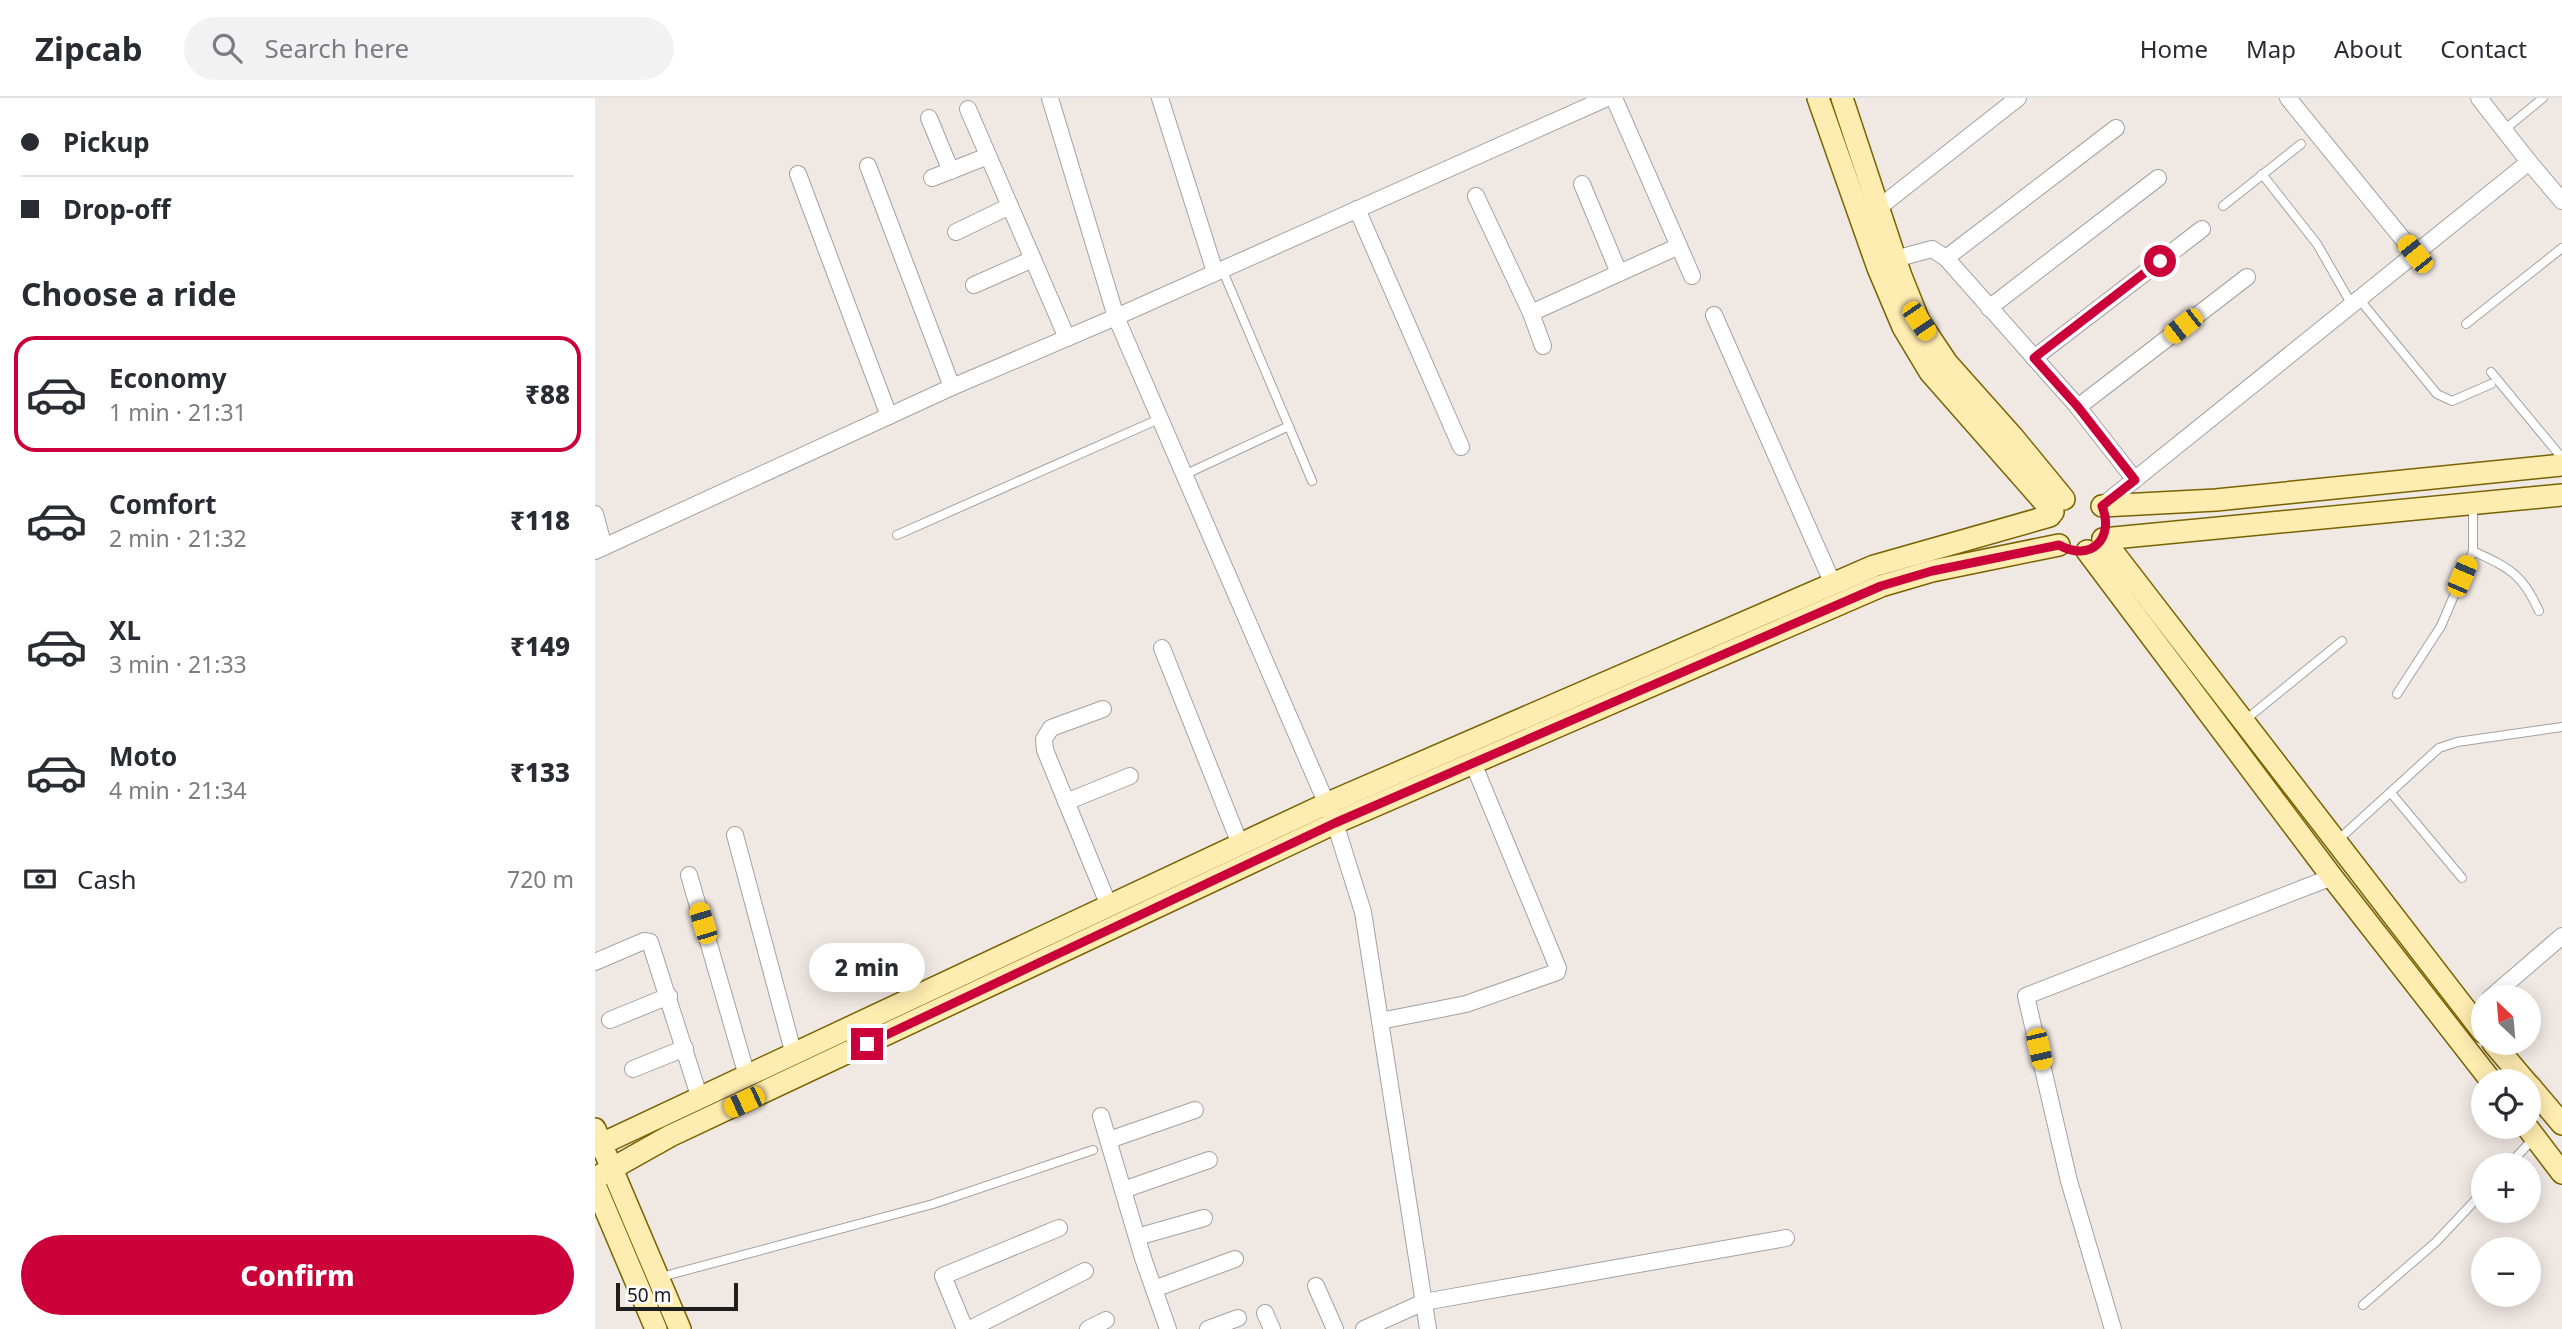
<!DOCTYPE html>
<html lang="en">
<head>
<meta charset="utf-8">
<style>
	body { margin:0; font-family:"Noto Sans",sans-serif; background:#f2f2f3; color:#2b2b33; height:100vh; display:flex; flex-direction:column; font-size:26px; white-space:nowrap }
	* { box-sizing:border-box; margin:0 }
	p { font-size:23px; color:#7c7c81 }
	.icon { flex:none; width:38px; height:38px; fill:none; stroke:currentColor; stroke-width:2; stroke-linecap:round; stroke-linejoin:round }
	.map { position:relative; flex:1; overflow:hidden }
	.details { display:flex; flex-direction:column; background:#fff; width:595px }
	.details>* { flex:none }
	.banner { display:grid; align-content:center; height:154px; padding:0 21px; background:#fff }
	.needle { width:46px; rotate:334deg }
	.fabs { position:absolute; left:1876px; top:887px; display:grid; gap:14px }
	.fabs a { display:grid; place-items:center; width:70px; height:70px; border-radius:50%; background:#fff; box-shadow:0 4px 18px #0003; font-size:35px }
	.scale { position:absolute; left:21px; bottom:18px; width:122px; box-sizing:border-box; padding-left:7px; border:4px solid #1e1e1e; border-top:0; font-size:19px; line-height:24px; white-space:nowrap; color:#1e1e1e; -webkit-text-stroke:5px #fff; paint-order:stroke }
	.end { position:absolute; width:32px; height:32px; margin:-16px; border:9px solid #cb003b; background:#fff; box-shadow:0 0 0 4px #fff }
	.from { border-radius:50% }
	.bubble { position:absolute; height:49px; border-radius:24px; background:#fff; box-shadow:0 4px 18px #0003; font-size:23px; font-weight:800; line-height:49px; text-align:center }
	.car { position:absolute; width:21px; height:42px; margin:-21px -10px; border-radius:9px; box-shadow:0 0 5px 2px #0007; background:linear-gradient(#f5c518 24%,#345 0 40%,#f5c518 0 76%,#345 0 86%,#f5c518 0) }
	.banner b { display:flex; align-items:center; gap:24px; height:66px; font-size:26px }
	.banner b+b { border-top:2px solid #e1e1e2 }
	.banner i { width:18px; height:18px; background:#2b2b33 }
	ul { padding:0; list-style:none }
	li { display:flex; align-items:center; gap:21px; height:116px; margin:0 14px 10px; padding:0 7px; border:4px solid transparent; border-radius:21px }
	li div { flex:1 }
	li b { display:block; font-size:26px }
	li em { font-style:normal; font-weight:800 }
	li.current { border-color:#cb003b }
	li>.icon { width:63px; height:63px; stroke-width:1.5 }
	h2 { padding:0 21px; font-size:32px; line-height:84px }
	.pay { display:flex; align-items:center; gap:18px; height:77px; padding:0 21px; font-size:26px }
	.pay p { margin-inline-start:auto }
	.primary-button { display:flex; gap:14px; margin-top:auto; padding:14px 21px }
	.primary-button a { flex:1; height:80px; border-radius:42px; background:#cb003b; color:#fff; font-size:28px; font-weight:800; line-height:80px; text-align:center }
	header { display:flex; align-items:center; gap:42px; box-sizing:border-box; height:98px; padding:0 35px; background:#fff; border-bottom:2px solid #e1e1e2 }
	header strong { font-size:33px }
	nav { display:flex; gap:38px; margin-inline-start:auto; font-size:24px }
	.search { width:490px; height:63px; background:#f2f2f3; display:flex; align-items:center; gap:18px; box-sizing:border-box; padding:0 24px; border-radius:38px; color:#7c7c81; font-size:26px }
	main { display:flex; flex:1; min-height:0 }
	.map>svg:first-child { display:block }
	.lines { fill:none; stroke-linecap:round; stroke-linejoin:round }
	.lane-casing { stroke:#a2a2a2; stroke-width:10 }
	.street-casing { stroke:#a2a2a2; stroke-width:18 }
	.secondary-casing { stroke:#796300; stroke-width:24 }
	.lane { stroke:#fff; stroke-width:8 }
	.street { stroke:#fff; stroke-width:16 }
	.secondary { stroke:#ffecb1; stroke-width:21 }
	.route { stroke:#cb003b; stroke-width:9 }
</style>
</head>
<body>
<header>
<strong>Zipcab</strong>
<div class="search"><svg class="icon" aria-label="search" viewBox="0 0 24 24"><circle cx="10" cy="10" r="6"/><path d="M15 15l6 6"/></svg>Search here</div>
<nav><a>Home</a><a>Map</a><a>About</a><a>Contact</a></nav>
</header>
<main>
<section class="details">
<div class="banner">
<b><i class="from"></i>Pickup</b>
<b><i></i>Drop-off</b>
</div>
<h2>Choose a ride</h2>
<ul>
<li class="current"><svg class="icon" aria-label="car" viewBox="0 0 24 24"><path d="M5 17H2v-5l4-1 3-4h7l3 4 3 1v5h-3M9 17h6M6 11h13"/><circle cx="7" cy="17" r="2"/><circle cx="17" cy="17" r="2"/></svg><div><b>Economy</b><p>1 min · 21:31</p></div><em>₹88</em></li>
<li><svg class="icon" aria-label="car" viewBox="0 0 24 24"><path d="M5 17H2v-5l4-1 3-4h7l3 4 3 1v5h-3M9 17h6M6 11h13"/><circle cx="7" cy="17" r="2"/><circle cx="17" cy="17" r="2"/></svg><div><b>Comfort</b><p>2 min · 21:32</p></div><em>₹118</em></li>
<li><svg class="icon" aria-label="car" viewBox="0 0 24 24"><path d="M5 17H2v-5l4-1 3-4h7l3 4 3 1v5h-3M9 17h6M6 11h13"/><circle cx="7" cy="17" r="2"/><circle cx="17" cy="17" r="2"/></svg><div><b>XL</b><p>3 min · 21:33</p></div><em>₹149</em></li>
<li><svg class="icon" aria-label="car" viewBox="0 0 24 24"><path d="M5 17H2v-5l4-1 3-4h7l3 4 3 1v5h-3M9 17h6M6 11h13"/><circle cx="7" cy="17" r="2"/><circle cx="17" cy="17" r="2"/></svg><div><b>Moto</b><p>4 min · 21:34</p></div><em>₹133</em></li>
</ul>
<div class="pay"><svg class="icon" aria-label="cash" viewBox="0 0 24 24"><path d="M3 7h18v10H3z"/><circle cx="12" cy="12" r="2"/></svg>Cash<p>720 m</p></div>
<div class="primary-button"><a>Confirm</a></div>
</section>
<div class="map">
<svg width="1967" height="1231" viewBox="0 0 1967 1231">
	<rect width="100%" height="100%" fill="#f0e8e3"/>
	<g class="lines">
		<!-- lane casing -->
		<g class="lane-casing">
			<g id="lane">
				<polyline points="1909,32 1948,0"/>
				<polyline points="1667,76 1722,146 1757,207"/>
				<polyline points="1628,108 1706,46"/>
				<polyline points="627,171 717,383"/>
				<polyline points="1764,201 1842,296 1857,303 1896,286"/>
				<polyline points="1871,226 1967,150"/>
				<polyline points="1896,274 1967,360"/>
				<polyline points="589,377 694,328"/>
				<polyline points="302,437 564,321"/>
				<path d="M1878 453C1914 470 1927 475 1944 513"/>
				<polyline points="1802,596 1846,528 1878,453 1878,409"/>
				<polyline points="1649,623 1747,543"/>
				<polyline points="1796,695 1867,780"/>
				<polyline points="1743,742 1844,650 1862,644 1967,629"/>
				<polyline points="1913,1068 1938,1041"/>
				<polyline points="66,1179 338,1106 498,1052"/>
				<polyline points="1768,1207 1841,1144 1888,1094"/>
			</g>
		</g>
		<!-- street casing -->
		<g class="street-casing">
			<g id="street">
				<polyline points="455,0 521,219 740,725 768,814 833,1231"/>
				<polyline points="565,0 620,174"/>
				<polyline points="1019,0 1097,178"/>
				<polyline points="1693,0 1820,156"/>
				<polyline points="373,11 472,240"/>
				<polyline points="334,20 356,73"/>
				<polyline points="1521,30 1351,160 1483,309 1540,382"/>
				<polyline points="1934,64 1967,103"/>
				<polyline points="273,68 357,289"/>
				<polyline points="203,76 294,318"/>
				<polyline points="337,80 393,58"/>
				<polyline points="987,86 1024,175"/>
				<polyline points="881,98 936,215"/>
				<polyline points="762,111 866,349"/>
				<polyline points="1277,115 1423,0"/>
				<polyline points="361,134 415,108"/>
				<polyline points="1300,161 1337,151 1351,160"/>
				<polyline points="379,187 438,161"/>
				<polyline points="1394,210 1563,80"/>
				<polyline points="1119,217 1238,486"/>
				<polyline points="948,248 936,215 1084,148"/>
				<polyline points="1439,260 1607,131"/>
				<polyline points="1483,309 1652,179"/>
				<polyline points="1507,408 1934,64 1884,0"/>
				<polyline points="0,416 9,449"/>
				<polyline points="0,453 357,289 521,219 1012,0"/>
				<polyline points="567,550 645,746"/>
				<polyline points="508,611 456,630 449,641 450,652 514,808"/>
				<polyline points="471,704 535,678"/>
				<polyline points="140,737 199,957"/>
				<polyline points="94,777 152,978"/>
				<polyline points="0,864 49,843 55,844 105,1001"/>
				<polyline points="1895,900 1967,838"/>
				<polyline points="15,922 74,898"/>
				<polyline points="785,923 871,906 962,874 963,870 878,665"/>
				<polyline points="38,971 90,950"/>
				<polyline points="506,1018 548,1160 573,1231"/>
				<polyline points="514,1042 600,1012"/>
				<polyline points="528,1092 614,1062"/>
				<polyline points="542,1139 609,1120"/>
				<polyline points="721,1188 740,1231"/>
				<polyline points="559,1191 640,1161"/>
				<polyline points="670,1215 677,1231"/>
				<polyline points="370,1231 348,1178 464,1130"/>
				<polyline points="375,1231 490,1173"/>
				<polyline points="493,1231 511,1222"/>
				<polyline points="613,1231 643,1220"/>
				<polyline points="769,1231 829,1204 1191,1140"/>
				<polyline points="1518,1231 1474,1083 1431,898 1737,779"/>
			</g>
		</g>
		<!-- secondary casing -->
		<g class="secondary-casing">
			<g id="secondary">
				<polyline points="1223,0 1283,170 1308,229 1335,274 1458,414"/>
				<polyline points="1247,0 1306,178 1324,223 1352,265 1418,339 1469,401"/>
				<polyline points="1507,408 1621,402 1967,367"/>
				<polyline points="1508,441 1888,934"/>
				<polyline points="1508,441 1967,397"/>
				<polyline points="1492,453 1737,779 1897,984"/>
				<polyline points="1898,945 1931,984"/>
				<polyline points="1934,987 1967,1026"/>
				<polyline points="1932,1029 1967,1075"/>
				<polyline points="0,1031 85,1231"/>
				<polyline points="0,1049 731,706 1279,468 1455,418"/>
				<polyline points="0,1080 75,1038 740,725 1286,488 1337,473 1464,447"/>
				<polyline points="0,1087 61,1231"/>
			</g>
		</g>
		<!-- lane -->
		<use href="#lane" class="lane"/>
		<!-- street -->
		<use href="#street" class="street"/>
		<!-- secondary -->
		<use href="#secondary" class="secondary"/>
	</g>
	<g class="lines">
		<!-- route -->
		<path class="route" d="M272 946 740 725 1286 488 1337 473 1464 447C1496 465 1520 440 1507 408L1540 382 1483 309 1439 260 1565 163"/>
	</g>
</svg>
<div class="fabs">
<a><svg class="needle" viewBox="-14 -14 28 28"><path d="M0-13l5 13h-10z" fill="#e53935"/><path d="M0 13l5-13h-10z" fill="#7c7c81"/></svg></a>
<a><svg class="icon" aria-label="locate" viewBox="0 0 24 24"><circle cx="12" cy="12" r="6"/><path d="M12 2v4M12 18v4M2 12h4M18 12h4"/></svg></a>
<a>+</a>
<a>−</a>
</div>
<div class="scale">50 m</div>
<i class="end from" style="left:1565px;top:163px"></i>
<i class="end" style="left:272px;top:946px"></i>
<div class="bubble" style="left:214px;top:845px;width:116px">2 min</div>
<i class="car" style="left:1820px;top:156px;rotate:321deg"></i>
<i class="car" style="left:1324px;top:223px;rotate:146deg"></i>
<i class="car" style="left:1588px;top:228px;rotate:232deg"></i>
<i class="car" style="left:1867px;top:478px;rotate:23deg"></i>
<i class="car" style="left:108px;top:825px;rotate:343deg"></i>
<i class="car" style="left:1444px;top:951px;rotate:167deg"></i>
<i class="car" style="left:149px;top:1004px;rotate:245deg"></i>
</div>
</main>
</body>
</html>
